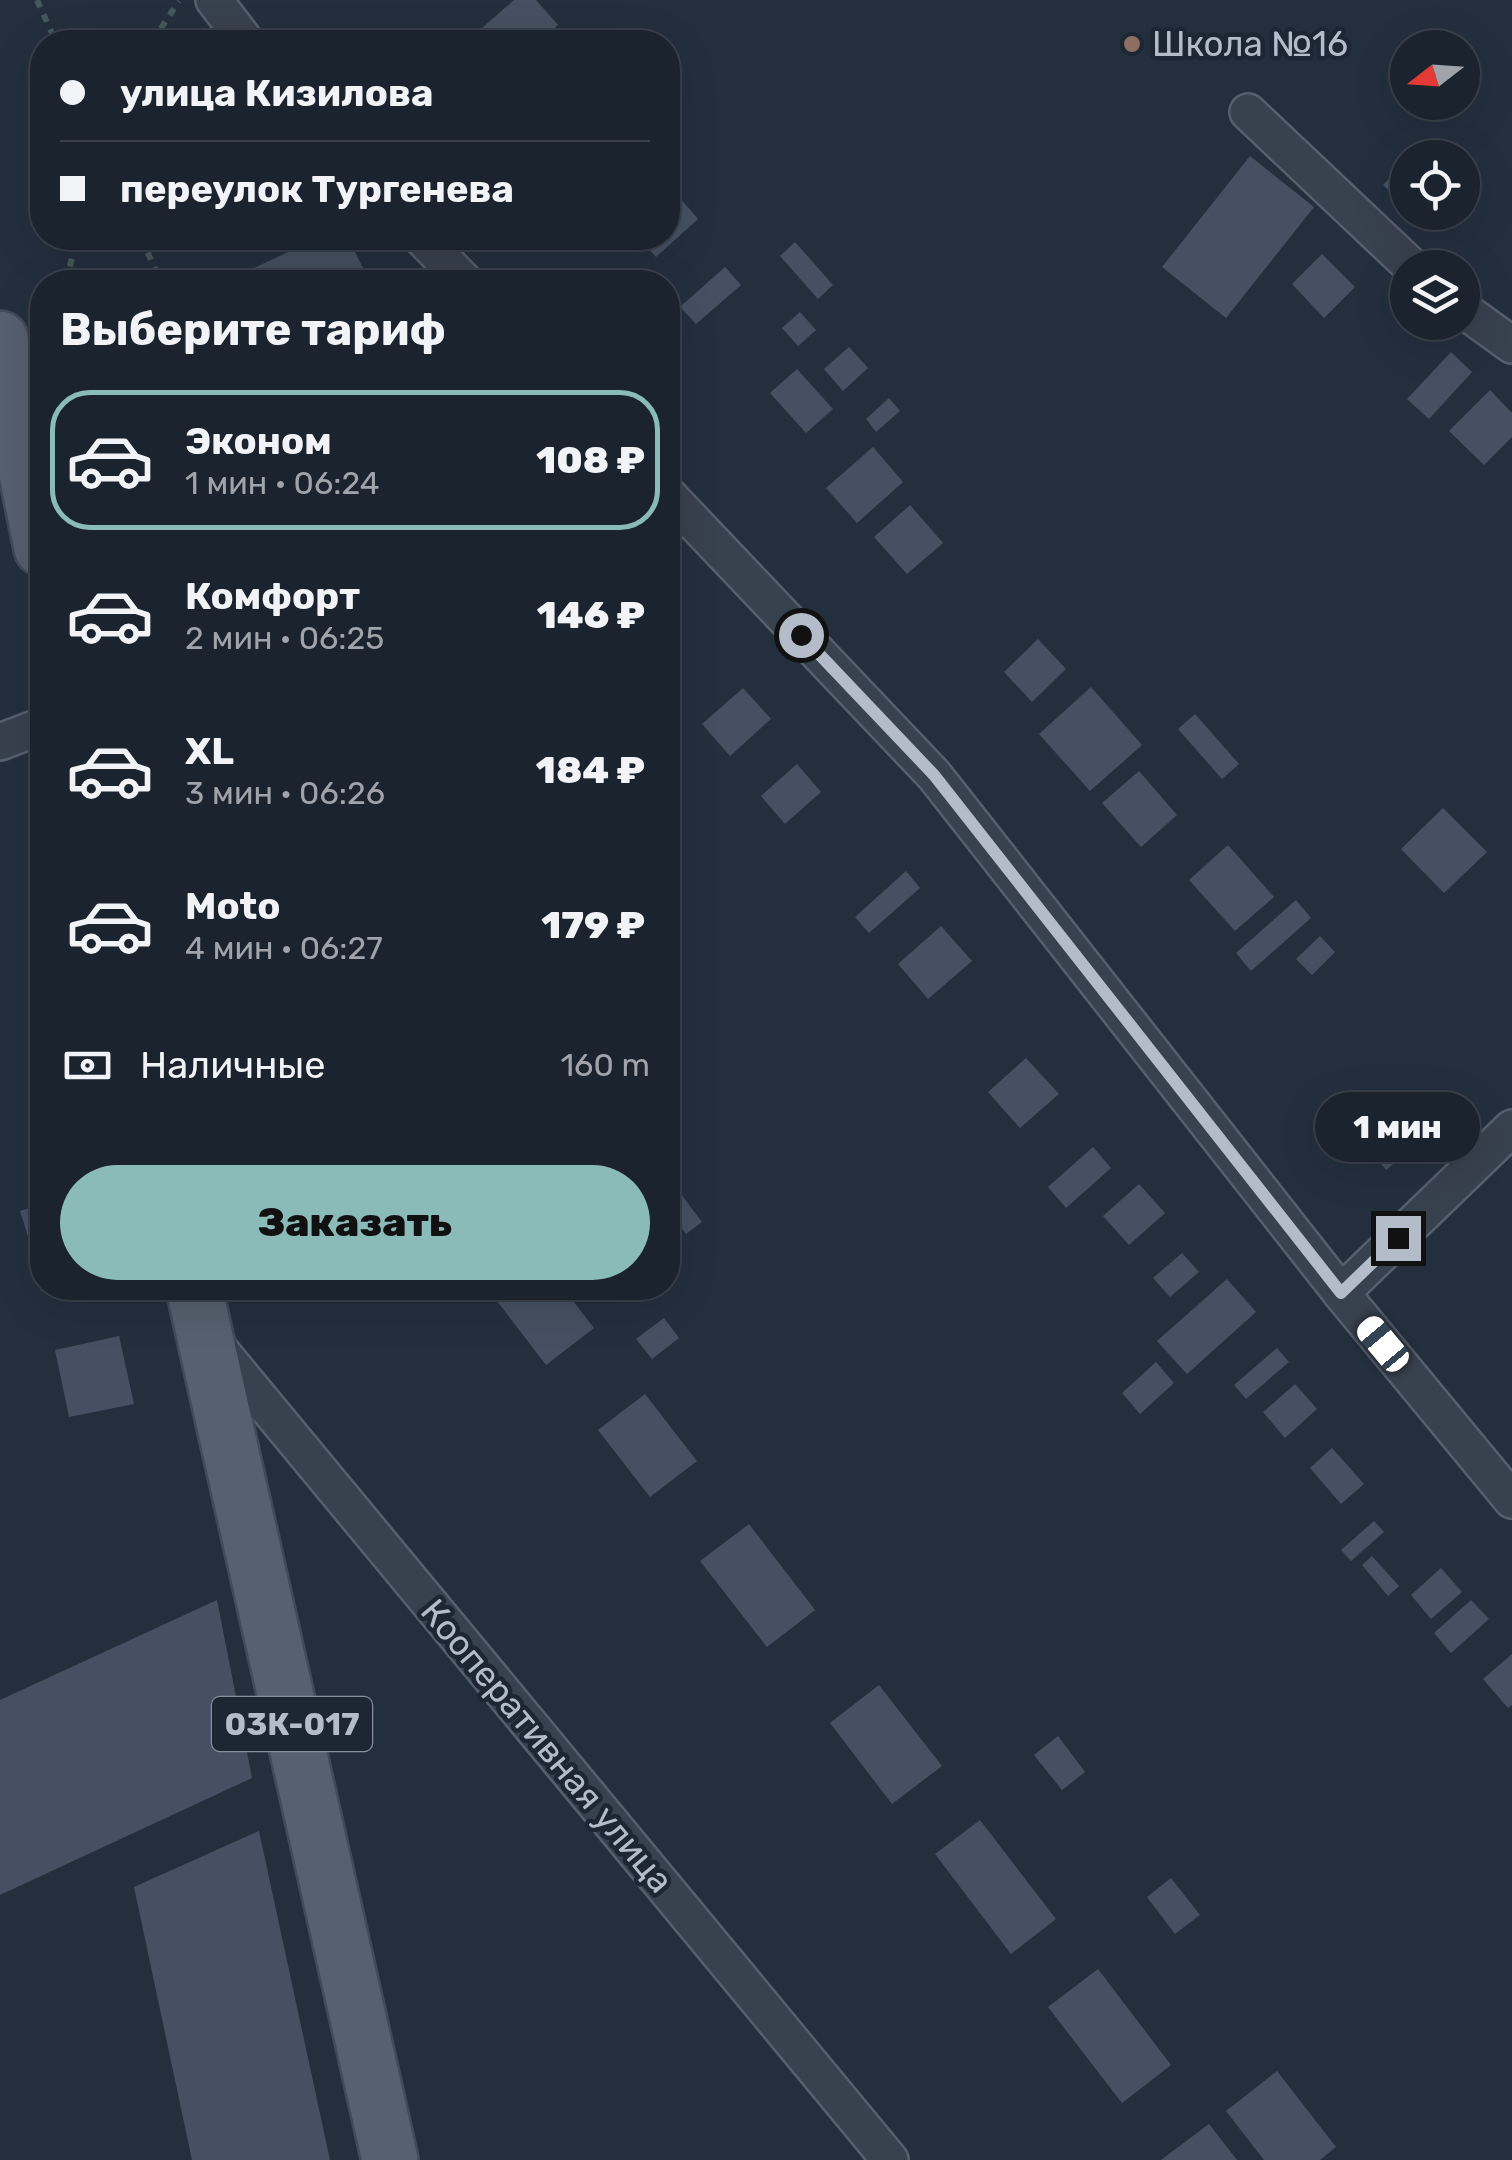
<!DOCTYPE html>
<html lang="ru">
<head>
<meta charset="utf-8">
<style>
	body { margin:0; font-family:Rubik,sans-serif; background:#282f3a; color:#f1f3f6; height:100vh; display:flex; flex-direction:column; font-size:38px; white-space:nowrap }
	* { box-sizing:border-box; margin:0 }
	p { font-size:32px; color:#a0a4aa }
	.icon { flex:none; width:55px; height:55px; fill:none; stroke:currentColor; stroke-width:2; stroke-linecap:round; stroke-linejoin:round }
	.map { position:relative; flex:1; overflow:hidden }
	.drawer { position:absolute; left:30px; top:270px; width:650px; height:1030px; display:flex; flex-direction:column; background:#1b232e; border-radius:40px; box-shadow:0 10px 40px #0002,0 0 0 2px #39404a }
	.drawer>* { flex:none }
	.guide { position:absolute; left:30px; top:30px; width:650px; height:220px; border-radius:40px; box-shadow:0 10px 40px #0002,0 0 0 2px #39404a; display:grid; align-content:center; height:220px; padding:0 30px; background:#1b232e }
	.needle { width:65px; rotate:253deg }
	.fabs { position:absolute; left:1390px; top:30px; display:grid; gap:20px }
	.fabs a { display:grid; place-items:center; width:90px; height:90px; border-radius:50%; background:#1b232e; box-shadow:0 10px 40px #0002,0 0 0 2px #39404a; font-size:50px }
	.end { position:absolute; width:45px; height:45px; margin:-22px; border:12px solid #b4bcc9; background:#111; box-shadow:0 0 0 5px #111 }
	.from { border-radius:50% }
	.bubble { position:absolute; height:70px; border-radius:35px; background:#1b232e; box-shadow:0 10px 40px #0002,0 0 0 2px #39404a; font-size:32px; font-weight:800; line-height:70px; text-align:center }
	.car { position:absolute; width:30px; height:60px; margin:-30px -15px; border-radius:12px; box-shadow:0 0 8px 2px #0007; background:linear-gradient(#fff 24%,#345 0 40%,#fff 0 76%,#345 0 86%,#fff 0) }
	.guide b { display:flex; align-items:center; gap:35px; height:95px; font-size:38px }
	.guide b+b { border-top:2px solid #39404a }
	.guide i { width:25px; height:25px; background:#f1f3f6 }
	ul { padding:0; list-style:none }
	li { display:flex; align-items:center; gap:30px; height:140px; margin:0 20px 15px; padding:0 10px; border:5px solid transparent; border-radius:40px }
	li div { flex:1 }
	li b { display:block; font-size:38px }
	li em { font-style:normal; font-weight:800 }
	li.current { border-color:#8bbbb9 }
	li>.icon { width:90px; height:90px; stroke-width:1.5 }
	h2 { padding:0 30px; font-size:45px; line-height:120px }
	.pay { display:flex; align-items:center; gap:25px; height:110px; padding:0 30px; font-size:38px }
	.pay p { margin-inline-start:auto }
	.cta { display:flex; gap:20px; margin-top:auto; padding:20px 30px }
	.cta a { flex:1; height:115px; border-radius:60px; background:#8bbbb9; color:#111; font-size:40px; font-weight:800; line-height:115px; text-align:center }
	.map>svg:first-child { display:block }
	.building { fill:#455162 }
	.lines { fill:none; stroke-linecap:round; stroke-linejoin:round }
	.minor-casing { stroke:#565f6c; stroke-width:40 }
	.primary-casing { stroke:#414a57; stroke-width:60 }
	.path { stroke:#44595c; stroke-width:6; stroke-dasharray:8 8; stroke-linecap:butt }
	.minor { stroke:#38414e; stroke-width:35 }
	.primary { stroke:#56606e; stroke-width:55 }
	.route { stroke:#b4bcc9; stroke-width:12 }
	.education-dot { fill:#8d6e63; stroke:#1d2633; stroke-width:4 }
	.labels { text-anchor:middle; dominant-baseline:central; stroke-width:9; stroke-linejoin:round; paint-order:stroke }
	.shield { fill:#1d2633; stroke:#878f9c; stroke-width:2.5 }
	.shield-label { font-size:32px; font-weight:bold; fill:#b4bcc9 }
	.poi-label { font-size:35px; fill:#b4bcc9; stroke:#1d2633; text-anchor:start }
	.street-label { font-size:35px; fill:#b4bcc9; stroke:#1d2633 }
</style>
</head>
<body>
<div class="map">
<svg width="1512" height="2160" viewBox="0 0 1512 2160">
	<rect width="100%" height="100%" fill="#242f3e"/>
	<!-- building -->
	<g class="building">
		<polygon points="514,0 536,0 558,25 538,42 480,42 474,35"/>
		<polygon points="1250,156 1314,207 1226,318 1162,267"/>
		<polygon points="1408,159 1408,208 1383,185"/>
		<polygon points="668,184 698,219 656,257 639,238 668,238"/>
		<polygon points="318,238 348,238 370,282 224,282"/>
		<polygon points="795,242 833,285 818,299 780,256"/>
		<polygon points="1322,254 1355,287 1324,318 1292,284"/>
		<polygon points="725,267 741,285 696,324 680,307"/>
		<polygon points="800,312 816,330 798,346 782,328"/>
		<polygon points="849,347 868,368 843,391 824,369"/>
		<polygon points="1451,352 1472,372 1429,419 1407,399"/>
		<polygon points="797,369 833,409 806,433 770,393"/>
		<polygon points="1490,390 1512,413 1512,437 1484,465 1449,431"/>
		<polygon points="889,398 900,411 876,432 866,419"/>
		<polygon points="873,447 903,482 857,523 826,488"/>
		<polygon points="910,505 943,543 907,574 874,537"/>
		<polygon points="1038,639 1066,669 1032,702 1004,672"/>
		<polygon points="1091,687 1142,745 1090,791 1039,734"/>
		<polygon points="743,688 771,719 730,756 702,724"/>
		<polygon points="1195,714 1239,764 1222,779 1178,729"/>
		<polygon points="797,764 821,792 785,824 761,796"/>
		<polygon points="1139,771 1177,815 1141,847 1102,803"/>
		<polygon points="1443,808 1487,852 1444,893 1401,849"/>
		<polygon points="1228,845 1274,897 1235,931 1189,880"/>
		<polygon points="906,871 920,888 869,933 855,917"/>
		<polygon points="1296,900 1311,918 1251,971 1236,953"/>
		<polygon points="941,926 972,961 928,999 898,964"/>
		<polygon points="1320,936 1335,952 1312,975 1296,959"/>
		<polygon points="1026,1058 1059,1094 1020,1128 988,1092"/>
		<polygon points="1360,1100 1404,1155 1386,1170 1342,1115"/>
		<polygon points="1093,1147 1111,1168 1066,1208 1048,1187"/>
		<polygon points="668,1177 702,1222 686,1234 668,1210"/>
		<polygon points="1139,1184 1165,1213 1129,1245 1103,1216"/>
		<polygon points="42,1204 42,1271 39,1272 20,1211"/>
		<polygon points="1182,1253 1199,1272 1170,1297 1153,1278"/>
		<polygon points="1227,1279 1256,1312 1187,1374 1157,1341"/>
		<polygon points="487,1288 563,1288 594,1328 546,1365"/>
		<polygon points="664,1318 679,1338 652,1359 636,1339"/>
		<polygon points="119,1336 134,1404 69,1417 55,1350"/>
		<polygon points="1277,1348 1289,1362 1246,1399 1234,1385"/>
		<polygon points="1156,1362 1174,1383 1140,1414 1122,1393"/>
		<polygon points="1295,1384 1317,1409 1285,1438 1263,1412"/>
		<polygon points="645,1394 697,1461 650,1497 598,1430"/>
		<polygon points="1332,1448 1364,1484 1341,1504 1310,1468"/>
		<polygon points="1374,1521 1384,1532 1351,1561 1341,1550"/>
		<polygon points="749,1524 815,1610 767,1647 700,1561"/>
		<polygon points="1372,1556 1399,1586 1388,1596 1362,1565"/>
		<polygon points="1441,1568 1462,1592 1431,1619 1411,1595"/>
		<polygon points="217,1600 252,1778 0,1895 0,1700"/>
		<polygon points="1471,1600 1489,1619 1451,1653 1434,1633"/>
		<polygon points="1512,1654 1512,1705 1508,1708 1483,1679"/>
		<polygon points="879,1685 942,1766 892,1804 830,1723"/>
		<polygon points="1058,1736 1085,1772 1062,1790 1034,1755"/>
		<polygon points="980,1820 1056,1919 1011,1954 935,1854"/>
		<polygon points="259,1831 330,2160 192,2160 134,1887"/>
		<polygon points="1171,1878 1200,1915 1175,1934 1147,1897"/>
		<polygon points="1098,1969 1171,2065 1122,2103 1048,2007"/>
		<polygon points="1277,2071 1336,2147 1320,2160 1264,2160 1226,2111"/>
		<polygon points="1209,2124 1237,2160 1161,2160"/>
	</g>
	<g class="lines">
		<!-- minor casing -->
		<g class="minor-casing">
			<g id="minor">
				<polyline points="214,0 246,42"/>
				<polyline points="1248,112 1413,268"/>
				<polyline points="422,238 465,282"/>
				<polyline points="1462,309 1512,345"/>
				<polyline points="668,495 934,775 1341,1293 1512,1500"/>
				<polyline points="0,742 42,726"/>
				<polyline points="1341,1293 1512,1128"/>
				<polyline points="214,1343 890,2160"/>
			</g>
		</g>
		<!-- primary casing -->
		<g class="primary-casing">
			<g id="primary">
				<polyline points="0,339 42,548"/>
				<polyline points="194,1288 390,2160"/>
			</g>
		</g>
		<!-- path -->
		<g class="path">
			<polyline points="37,0 56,42"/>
			<polyline points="152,42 179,1"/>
			<polyline points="141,238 161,282"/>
			<polyline points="66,282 77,238"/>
		</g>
		<!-- minor -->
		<use href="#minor" class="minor"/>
		<!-- primary -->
		<use href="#primary" class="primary"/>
	</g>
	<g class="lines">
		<!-- route -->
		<polyline class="route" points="801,635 934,775 1341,1293 1398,1238"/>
	</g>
	<!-- markers -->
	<circle class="education-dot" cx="1132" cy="44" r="10"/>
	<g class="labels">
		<!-- shield labels -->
		<rect class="shield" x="212" y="1697" width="160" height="54" rx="8"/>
		<g class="shield-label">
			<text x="292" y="1724">03К-017</text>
		</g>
		<!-- poi labels -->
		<g class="poi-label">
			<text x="1152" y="44">Школа №16</text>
		</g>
		<!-- street labels -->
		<g class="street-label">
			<text transform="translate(547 1746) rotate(50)">Кооперативная улица</text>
		</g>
	</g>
</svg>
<div class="fabs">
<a><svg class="needle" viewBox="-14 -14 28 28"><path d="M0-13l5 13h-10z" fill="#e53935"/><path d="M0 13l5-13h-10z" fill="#a0a4aa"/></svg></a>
<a><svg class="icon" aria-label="locate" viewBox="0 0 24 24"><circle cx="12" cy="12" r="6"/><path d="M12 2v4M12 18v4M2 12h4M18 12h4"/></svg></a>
<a><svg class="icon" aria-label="layers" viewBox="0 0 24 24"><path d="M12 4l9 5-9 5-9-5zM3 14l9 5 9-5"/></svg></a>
</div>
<i class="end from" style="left:801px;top:635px"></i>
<i class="end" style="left:1398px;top:1238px"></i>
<div class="bubble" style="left:1315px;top:1092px;width:165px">1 мин</div>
<i class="car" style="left:1383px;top:1344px;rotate:320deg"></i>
<div class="guide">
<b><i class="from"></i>улица Кизилова</b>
<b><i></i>переулок Тургенева</b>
</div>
<section class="drawer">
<h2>Выберите тариф</h2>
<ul>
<li class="current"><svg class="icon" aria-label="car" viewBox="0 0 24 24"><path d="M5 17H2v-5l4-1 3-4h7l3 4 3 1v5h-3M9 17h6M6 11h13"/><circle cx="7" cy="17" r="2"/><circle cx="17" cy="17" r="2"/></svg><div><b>Эконом</b><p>1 мин · 06:24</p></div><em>108 ₽</em></li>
<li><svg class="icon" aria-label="car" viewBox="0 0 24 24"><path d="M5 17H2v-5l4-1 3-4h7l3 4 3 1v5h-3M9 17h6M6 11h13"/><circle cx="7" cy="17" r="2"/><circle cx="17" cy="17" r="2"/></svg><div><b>Комфорт</b><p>2 мин · 06:25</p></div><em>146 ₽</em></li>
<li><svg class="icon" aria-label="car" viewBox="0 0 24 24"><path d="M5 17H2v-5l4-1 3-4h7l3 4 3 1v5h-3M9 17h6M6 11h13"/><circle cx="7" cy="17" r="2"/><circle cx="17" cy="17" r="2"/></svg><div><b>XL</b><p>3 мин · 06:26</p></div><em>184 ₽</em></li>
<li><svg class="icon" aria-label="car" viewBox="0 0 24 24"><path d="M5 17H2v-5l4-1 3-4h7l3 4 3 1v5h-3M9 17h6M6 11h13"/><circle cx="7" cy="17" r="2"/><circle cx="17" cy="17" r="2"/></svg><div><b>Moto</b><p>4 мин · 06:27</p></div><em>179 ₽</em></li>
</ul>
<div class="pay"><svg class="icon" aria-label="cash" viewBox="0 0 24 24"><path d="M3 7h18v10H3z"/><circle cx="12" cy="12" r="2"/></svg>Наличные<p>160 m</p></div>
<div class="cta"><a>Заказать</a></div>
</section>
</div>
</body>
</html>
